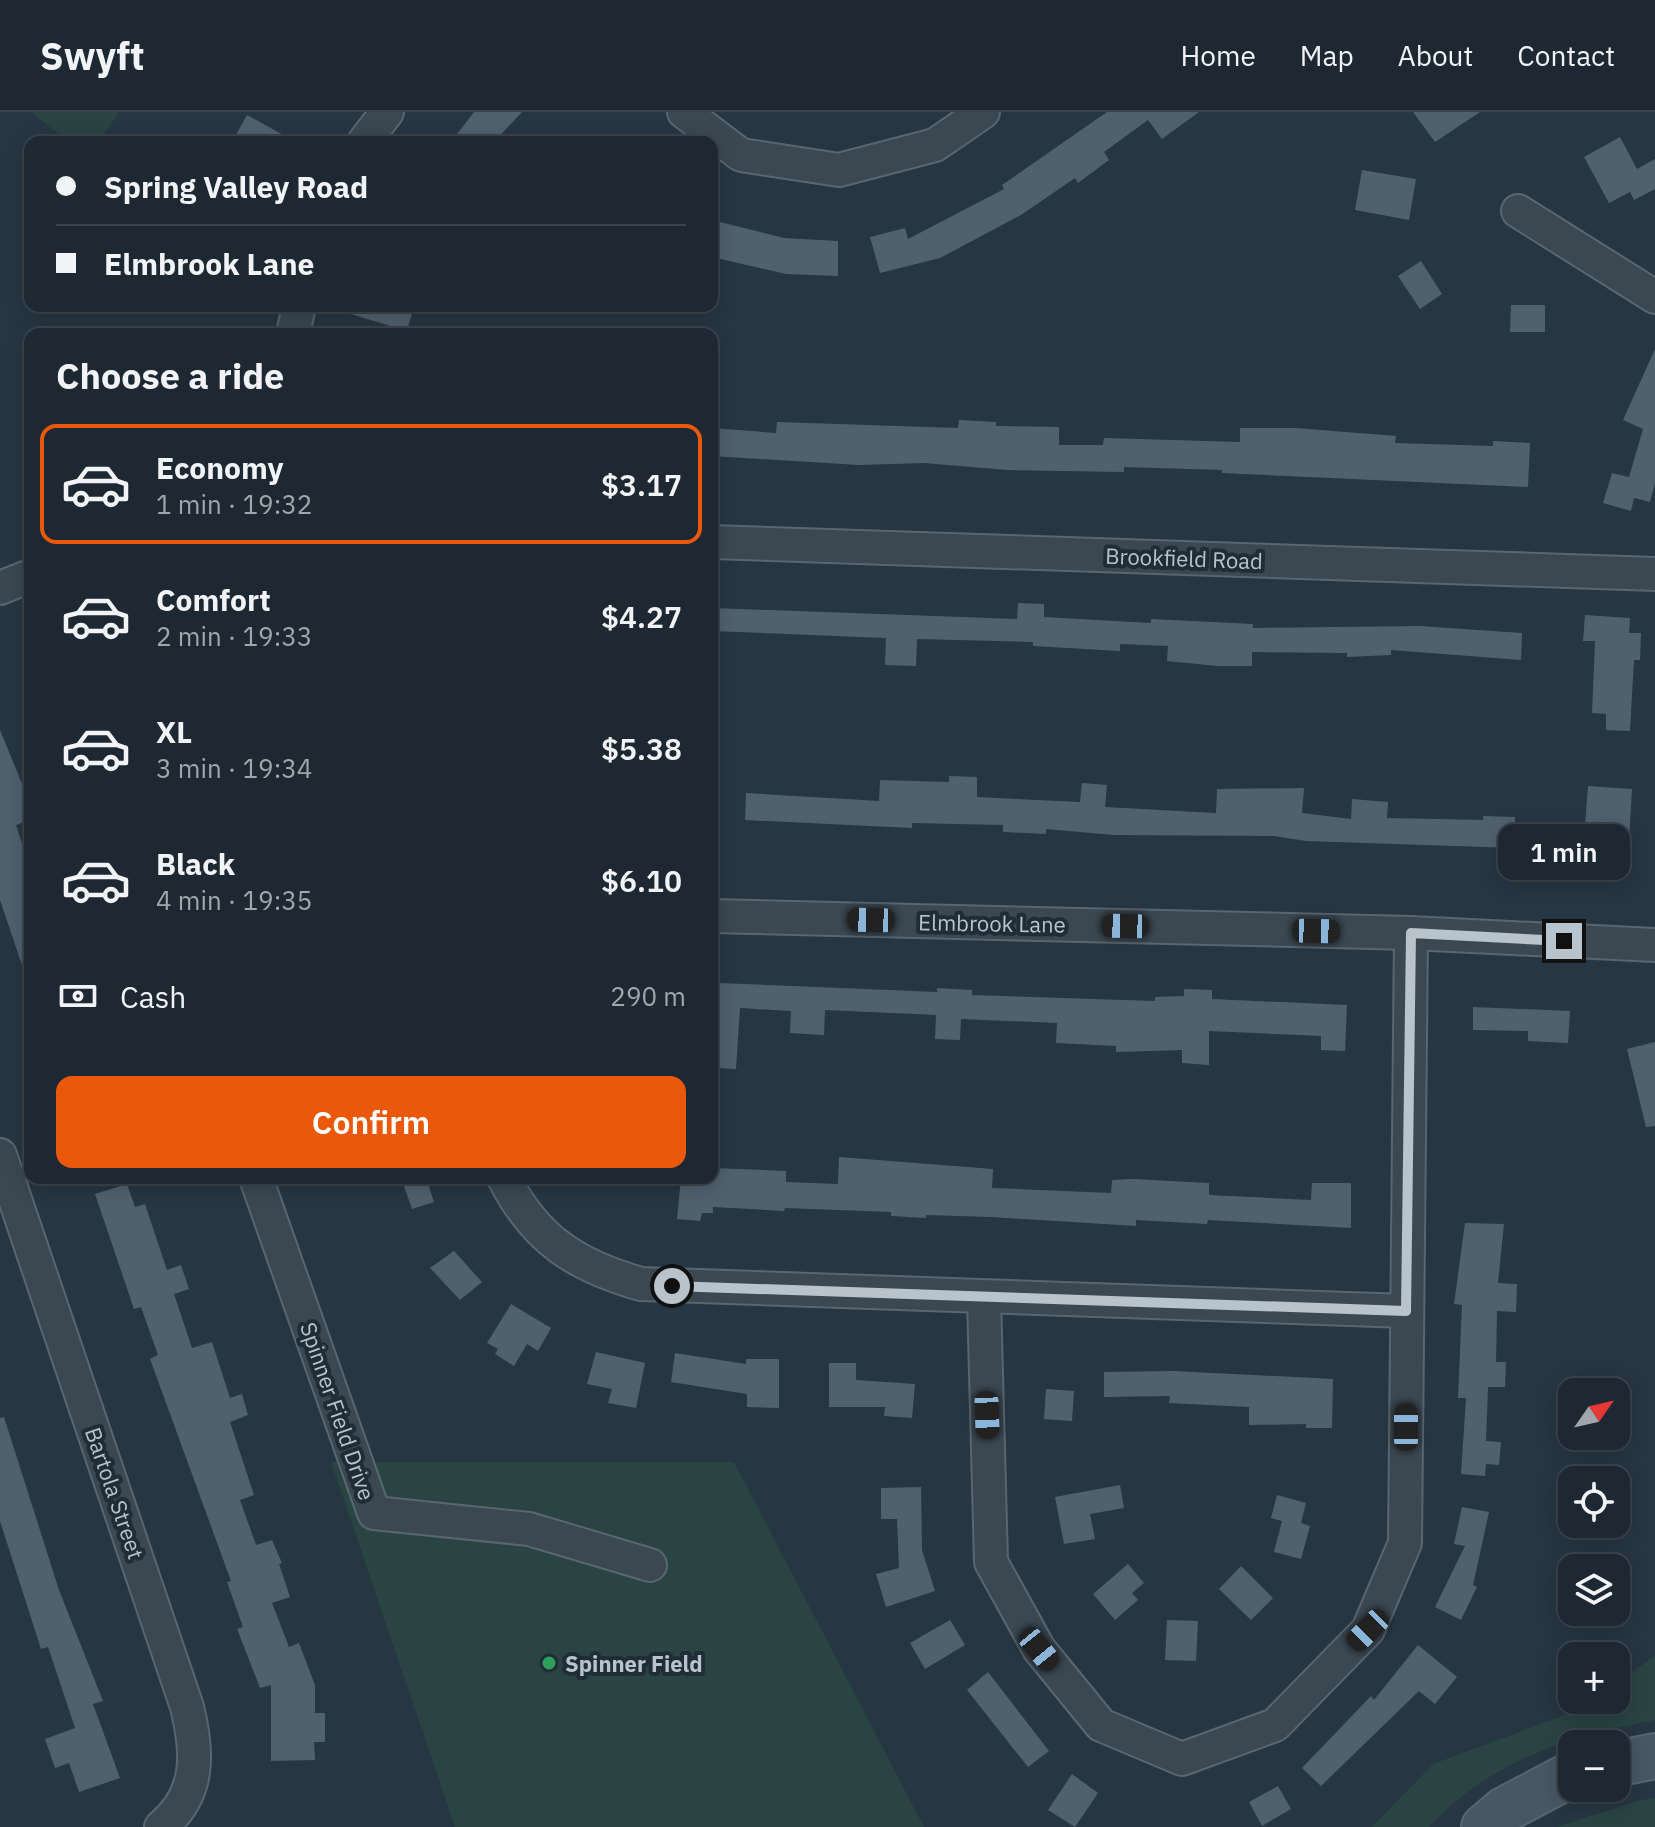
<!DOCTYPE html>
<html lang="en">
<head>
<meta charset="utf-8">
<style>
	body { margin:0; font-family:"IBM Plex Sans",sans-serif; background:#25303a; color:#f1f3f6; height:100vh; display:flex; flex-direction:column; font-size:30px; white-space:nowrap }
	* { box-sizing:border-box; margin:0 }
	p { font-size:26px; color:#a0a6ac }
	.icon { flex:none; width:44px; height:44px; fill:none; stroke:currentColor; stroke-width:2; stroke-linecap:round; stroke-linejoin:round }
	.map { position:relative; flex:1; overflow:hidden }
	.sheet { position:absolute; left:24px; top:216px; width:694px; height:856px; display:flex; flex-direction:column; background:#1d2832; border-radius:16px; box-shadow:0 4px 20px #0003,0 0 0 2px #3b444d }
	.sheet>* { flex:none }
	.hud { position:absolute; left:24px; top:24px; width:694px; height:176px; border-radius:16px; box-shadow:0 4px 20px #0003,0 0 0 2px #3b444d; display:grid; align-content:center; height:176px; padding:0 32px; background:#1d2832 }
	.needle { width:52px; rotate:56deg }
	.controls { position:absolute; left:1558px; top:1266px; display:grid; gap:16px }
	.controls a { display:grid; place-items:center; width:72px; height:72px; border-radius:16px; background:#1d2832; box-shadow:0 4px 20px #0003,0 0 0 2px #3b444d; font-size:40px }
	.end { position:absolute; width:36px; height:36px; margin:-18px; border:10px solid #b8c3cc; background:#111; box-shadow:0 0 0 4px #111 }
	.from { border-radius:50% }
	.bubble { position:absolute; height:56px; border-radius:16px; background:#1d2832; box-shadow:0 4px 20px #0003,0 0 0 2px #3b444d; font-size:26px; font-weight:600; line-height:56px; text-align:center }
	.car { position:absolute; width:24px; height:48px; margin:-24px -12px; border-radius:10px; box-shadow:0 0 6px 2px #0007; background:linear-gradient(#222 24%,#8ab4d8 0 40%,#222 0 76%,#8ab4d8 0 86%,#222 0) }
	.hud b { display:flex; align-items:center; gap:28px; height:76px; font-size:30px }
	.hud b+b { border-top:2px solid #3b444d }
	.hud i { width:20px; height:20px; background:#f1f3f6 }
	ul { padding:0; list-style:none }
	li { display:flex; align-items:center; gap:24px; height:120px; margin:0 16px 12px; padding:0 16px; border:4px solid transparent; border-radius:16px }
	li div { flex:1 }
	li b { display:block; font-size:30px }
	li em { font-style:normal; font-weight:600 }
	li.selected { border-color:#ea580c }
	li>.icon { width:72px; height:72px; stroke-width:1.5 }
	h2 { padding:0 32px; font-size:36px; line-height:96px }
	.pay { display:flex; align-items:center; gap:20px; height:88px; padding:0 32px; font-size:30px }
	.pay p { margin-inline-start:auto }
	.primary-button { display:flex; gap:16px; margin-top:auto; padding:16px 32px }
	.primary-button a { flex:1; height:92px; border-radius:16px; background:#ea580c; color:#fff; font-size:32px; font-weight:600; line-height:92px; text-align:center }
	header { display:flex; align-items:center; gap:48px; box-sizing:border-box; height:112px; padding:0 40px; background:#1d2832; border-bottom:2px solid #3b444d }
	header strong { font-size:38px }
	nav { display:flex; gap:44px; margin-inline-start:auto; font-size:28px }
	.map>svg:first-child { display:block }
	.green { fill:#294443 }
	.building { fill:#50616e }
	.lines { fill:none; stroke-linecap:round; stroke-linejoin:round }
	.minor-casing { stroke:#596670; stroke-width:36 }
	.secondary-casing { stroke:#596670; stroke-width:48 }
	.minor { stroke:#3b4852; stroke-width:32 }
	.secondary { stroke:#495765; stroke-width:44 }
	.route { stroke:#b8c3cc; stroke-width:10 }
	.leisure-dot { fill:#2e9e5b; stroke:#202d38; stroke-width:3 }
	.labels { text-anchor:middle; dominant-baseline:central; stroke-width:8; stroke-linejoin:round; paint-order:stroke }
	.street-label { font-size:22px; fill:#b8c3cc; stroke:#202d38 }
	.poi-label { font-size:22px; font-weight:bold; fill:#b8c3cc; stroke:#202d38; text-anchor:start }
</style>
</head>
<body>
<header>
<strong>Swyft</strong>
<nav><a>Home</a><a>Map</a><a>About</a><a>Contact</a></nav>
</header>
<div class="map">
<svg width="1655" height="1715" viewBox="0 0 1655 1715">
	<rect width="100%" height="100%" fill="#273643"/>
	<!-- green -->
	<g class="green">
		<polygon points="31,0 119,0 99,30 69,30"/>
		<polygon points="331,1350 734,1350 924,1715 455,1715"/>
		<path d="M1655 1544V1608C1570 1624 1489 1649 1429 1715H1372L1433 1652 1573 1600 1590 1588H1616V1571Z"/>
		<polygon points="1655,1686 1655,1715 1556,1715 1641,1688"/>
	</g>
	<!-- building -->
	<g class="building">
		<polygon points="474,0 522,0 494,30 451,30"/>
		<polygon points="1107,0 1199,0 1162,27 1148,8 1104,40 1109,48 1078,71 1075,66 1021,103 940,146 880,161 870,125 905,116 908,127 1004,77 1002,73"/>
		<polygon points="1413,0 1480,0 1435,30"/>
		<polygon points="247,3 296,30 232,30"/>
		<polygon points="1620,25 1637,57 1655,47 1655,77 1634,88 1630,80 1609,91 1584,45"/>
		<polygon points="1362,58 1416,67 1409,108 1355,98"/>
		<polygon points="712,108 784,126 838,129 838,164 786,162 712,145"/>
		<polygon points="1421,149 1442,182 1420,197 1398,164"/>
		<polygon points="1511,193 1545,193 1545,220 1510,220"/>
		<polygon points="345,194 414,194 407,219 344,200"/>
		<polygon points="1655,237 1655,371 1650,390 1634,386 1631,399 1603,391 1612,361 1629,365 1643,317 1623,308"/>
		<polygon points="959,308 996,310 996,314 1059,315 1059,333 1103,333 1104,326 1240,330 1240,316 1296,316 1396,324 1395,331 1493,334 1493,329 1530,331 1528,375 1222,361 1222,358 1124,355 1124,360 1007,358 924,351 859,353 712,344 712,316 776,321 777,310 958,316"/>
		<polygon points="1018,491 1044,492 1044,505 1151,511 1151,507 1253,512 1253,516 1420,514 1522,521 1521,548 1391,538 1391,543 1347,545 1347,541 1252,540 1252,554 1218,554 1167,549 1168,534 1120,532 1120,539 1033,534 1033,530 917,527 916,554 885,553 886,526 712,519 712,496 1017,507"/>
		<polygon points="1585,503 1630,506 1629,521 1641,521 1640,548 1634,548 1630,619 1606,618 1606,602 1592,601 1595,529 1583,529"/>
		<polygon points="0,618 30,691 30,708 16,713 30,756 30,864 26,865 0,788"/>
		<polygon points="949,664 977,665 977,685 1080,690 1082,671 1107,673 1105,695 1216,701 1217,677 1304,676 1302,701 1351,707 1352,687 1388,690 1387,706 1483,708 1483,704 1515,705 1514,736 1306,729 1274,724 1114,723 1046,717 1046,722 1003,720 1003,713 912,711 912,716 745,708 746,681 879,689 880,668 949,670"/>
		<polygon points="1588,674 1632,677 1629,728 1632,728 1632,756 1576,755 1576,727 1584,727"/>
		<polygon points="719,871 937,880 937,876 972,878 972,883 1155,889 1155,885 1184,884 1184,877 1212,878 1212,887 1347,893 1345,939 1321,938 1321,924 1209,919 1209,953 1182,951 1182,938 1116,940 1116,934 1056,931 1057,911 961,907 960,928 935,927 936,903 825,898 824,923 790,921 791,899 740,896 736,957 715,956"/>
		<polygon points="1473,895 1570,899 1568,931 1528,929 1528,919 1473,918"/>
		<polygon points="1655,930 1655,1014 1646,1015 1627,937"/>
		<polygon points="839,1045 993,1057 992,1076 1111,1081 1112,1068 1133,1067 1209,1071 1209,1083 1311,1088 1312,1071 1351,1071 1351,1116 1208,1108 1207,1112 1136,1108 1136,1114 991,1105 926,1103 926,1106 891,1104 891,1100 785,1096 784,1099 713,1095 713,1101 702,1101 700,1109 677,1107 681,1066 712,1066 712,1056 786,1059 786,1070 838,1072"/>
		<polygon points="401,1066 426,1066 434,1090 412,1097"/>
		<polygon points="127,1072 135,1095 145,1092 167,1158 181,1153 189,1177 174,1182 192,1236 212,1230 230,1286 242,1282 248,1303 230,1310 254,1383 240,1388 256,1433 272,1428 282,1451 279,1452 290,1485 272,1491 289,1535 299,1531 315,1573 315,1601 325,1601 325,1630 314,1630 315,1648 271,1649 271,1573 260,1576 237,1517 243,1515 227,1470 231,1469 150,1247 158,1243 141,1195 134,1197 95,1082"/>
		<polygon points="1465,1111 1504,1112 1498,1171 1517,1172 1516,1200 1497,1199 1496,1250 1506,1250 1505,1275 1488,1275 1486,1329 1501,1330 1499,1353 1486,1352 1485,1364 1461,1362 1466,1286 1458,1286 1462,1193 1454,1192"/>
		<polygon points="454,1139 482,1170 460,1188 430,1156"/>
		<polygon points="511,1192 551,1216 538,1239 527,1232 514,1254 495,1242 498,1237 487,1231"/>
		<polygon points="596,1240 645,1251 636,1296 608,1291 612,1277 587,1272"/>
		<polygon points="675,1241 746,1252 746,1247 779,1247 779,1296 747,1295 747,1282 671,1270"/>
		<polygon points="829,1251 856,1251 856,1268 915,1272 912,1306 884,1304 885,1295 829,1295"/>
		<polygon points="1173,1259 1333,1267 1332,1316 1306,1316 1306,1312 1249,1313 1249,1295 1169,1291 1170,1284 1104,1285 1104,1260"/>
		<polygon points="1046,1277 1074,1279 1072,1309 1044,1307"/>
		<polygon points="4,1305 59,1478 103,1589 93,1592 120,1666 79,1680 69,1651 55,1656 45,1627 75,1616 48,1535 41,1537 0,1409 0,1306"/>
		<polygon points="1120,1373 1124,1396 1090,1402 1095,1427 1064,1432 1055,1385"/>
		<polygon points="921,1375 922,1438 935,1479 886,1495 876,1462 899,1456 897,1407 881,1407 881,1376"/>
		<polygon points="1277,1383 1306,1391 1301,1411 1310,1414 1301,1447 1274,1440 1282,1409 1271,1406"/>
		<polygon points="1462,1395 1489,1400 1473,1473 1477,1475 1461,1508 1435,1495 1465,1434 1454,1432"/>
		<polygon points="1128,1452 1144,1471 1132,1481 1138,1488 1115,1508 1093,1482"/>
		<polygon points="1241,1454 1273,1486 1251,1508 1219,1477"/>
		<polygon points="950,1508 965,1533 925,1557 910,1531"/>
		<polygon points="1167,1508 1198,1509 1196,1549 1165,1548"/>
		<polygon points="1418,1533 1457,1565 1435,1592 1419,1579 1321,1674 1302,1656 1371,1584 1374,1588"/>
		<polygon points="988,1560 1049,1639 1028,1655 967,1578"/>
		<polygon points="1072,1662 1098,1681 1075,1715 1048,1698"/>
		<polygon points="1278,1674 1291,1697 1262,1714 1249,1690"/>
	</g>
	<g class="lines">
		<!-- minor casing -->
		<g class="minor-casing">
			<g id="minor">
				<polyline points="684,0 741,43 839,58 935,33 983,0"/>
				<polyline points="364,30 387,0"/>
				<polyline points="1518,99 1655,185"/>
				<polyline points="293,222 299,194"/>
				<polyline points="712,430 1655,462"/>
				<polyline points="0,476 30,464"/>
				<polyline points="712,804 1411,821 1655,833"/>
				<path d="M0 1043 187 1595C198 1640 201 1682 161 1715"/>
				<polyline points="256,1066 374,1401 529,1417 650,1453"/>
				<path d="M504 1066C535 1128 577 1154 641 1172L1406 1199"/>
				<polyline points="984,1186 991,1450 1039,1537 1101,1613 1182,1647 1275,1613 1368,1518 1405,1431 1411,821"/>
			</g>
		</g>
		<!-- secondary casing -->
		<g class="secondary-casing">
			<g id="secondary">
				<polyline points="1616,1652 1655,1644"/>
				<polyline points="1484,1715 1504,1698 1572,1662"/>
			</g>
		</g>
		<!-- minor -->
		<use href="#minor" class="minor"/>
		<!-- secondary -->
		<use href="#secondary" class="secondary"/>
	</g>
	<g class="lines">
		<!-- route -->
		<polyline class="route" points="672,1174 1406,1199 1411,821 1564,829"/>
	</g>
	<!-- markers -->
	<circle class="leisure-dot" cx="549" cy="1551" r="8"/>
	<g class="labels">
		<!-- street labels -->
		<g class="street-label">
			<text transform="translate(1184 446) rotate(2)">Brookfield Road</text>
			<text transform="translate(992 811) rotate(1)">Elmbrook Lane</text>
			<text transform="translate(338 1299) rotate(71)">Spinner Field Drive</text>
			<text transform="translate(115 1381) rotate(71)">Bartola Street</text>
		</g>
		<!-- poi labels -->
		<g class="poi-label">
			<text x="565" y="1551">Spinner Field</text>
		</g>
	</g>
</svg>
<div class="controls">
<a><svg class="needle" viewBox="-14 -14 28 28"><path d="M0-13l5 13h-10z" fill="#e53935"/><path d="M0 13l5-13h-10z" fill="#a0a6ac"/></svg></a>
<a><svg class="icon" aria-label="locate" viewBox="0 0 24 24"><circle cx="12" cy="12" r="6"/><path d="M12 2v4M12 18v4M2 12h4M18 12h4"/></svg></a>
<a><svg class="icon" aria-label="layers" viewBox="0 0 24 24"><path d="M12 4l9 5-9 5-9-5zM3 14l9 5 9-5"/></svg></a>
<a>+</a>
<a>−</a>
</div>
<i class="end from" style="left:672px;top:1174px"></i>
<i class="end" style="left:1564px;top:829px"></i>
<div class="bubble" style="left:1498px;top:712px;width:132px">1 min</div>
<i class="car" style="left:871px;top:808px;rotate:271deg"></i>
<i class="car" style="left:1125px;top:814px;rotate:271deg"></i>
<i class="car" style="left:1316px;top:819px;rotate:91deg"></i>
<i class="car" style="left:987px;top:1303px;rotate:178deg"></i>
<i class="car" style="left:1406px;top:1315px;rotate:0deg"></i>
<i class="car" style="left:1368px;top:1518px;rotate:225deg"></i>
<i class="car" style="left:1039px;top:1537px;rotate:141deg"></i>
<div class="hud">
<b><i class="from"></i>Spring Valley Road</b>
<b><i></i>Elmbrook Lane</b>
</div>
<section class="sheet">
<h2>Choose a ride</h2>
<ul>
<li class="selected"><svg class="icon" aria-label="car" viewBox="0 0 24 24"><path d="M5 17H2v-5l4-1 3-4h7l3 4 3 1v5h-3M9 17h6M6 11h13"/><circle cx="7" cy="17" r="2"/><circle cx="17" cy="17" r="2"/></svg><div><b>Economy</b><p>1 min · 19:32</p></div><em>$3.17</em></li>
<li><svg class="icon" aria-label="car" viewBox="0 0 24 24"><path d="M5 17H2v-5l4-1 3-4h7l3 4 3 1v5h-3M9 17h6M6 11h13"/><circle cx="7" cy="17" r="2"/><circle cx="17" cy="17" r="2"/></svg><div><b>Comfort</b><p>2 min · 19:33</p></div><em>$4.27</em></li>
<li><svg class="icon" aria-label="car" viewBox="0 0 24 24"><path d="M5 17H2v-5l4-1 3-4h7l3 4 3 1v5h-3M9 17h6M6 11h13"/><circle cx="7" cy="17" r="2"/><circle cx="17" cy="17" r="2"/></svg><div><b>XL</b><p>3 min · 19:34</p></div><em>$5.38</em></li>
<li><svg class="icon" aria-label="car" viewBox="0 0 24 24"><path d="M5 17H2v-5l4-1 3-4h7l3 4 3 1v5h-3M9 17h6M6 11h13"/><circle cx="7" cy="17" r="2"/><circle cx="17" cy="17" r="2"/></svg><div><b>Black</b><p>4 min · 19:35</p></div><em>$6.10</em></li>
</ul>
<div class="pay"><svg class="icon" aria-label="cash" viewBox="0 0 24 24"><path d="M3 7h18v10H3z"/><circle cx="12" cy="12" r="2"/></svg>Cash<p>290 m</p></div>
<div class="primary-button"><a>Confirm</a></div>
</section>
</div>
</body>
</html>
